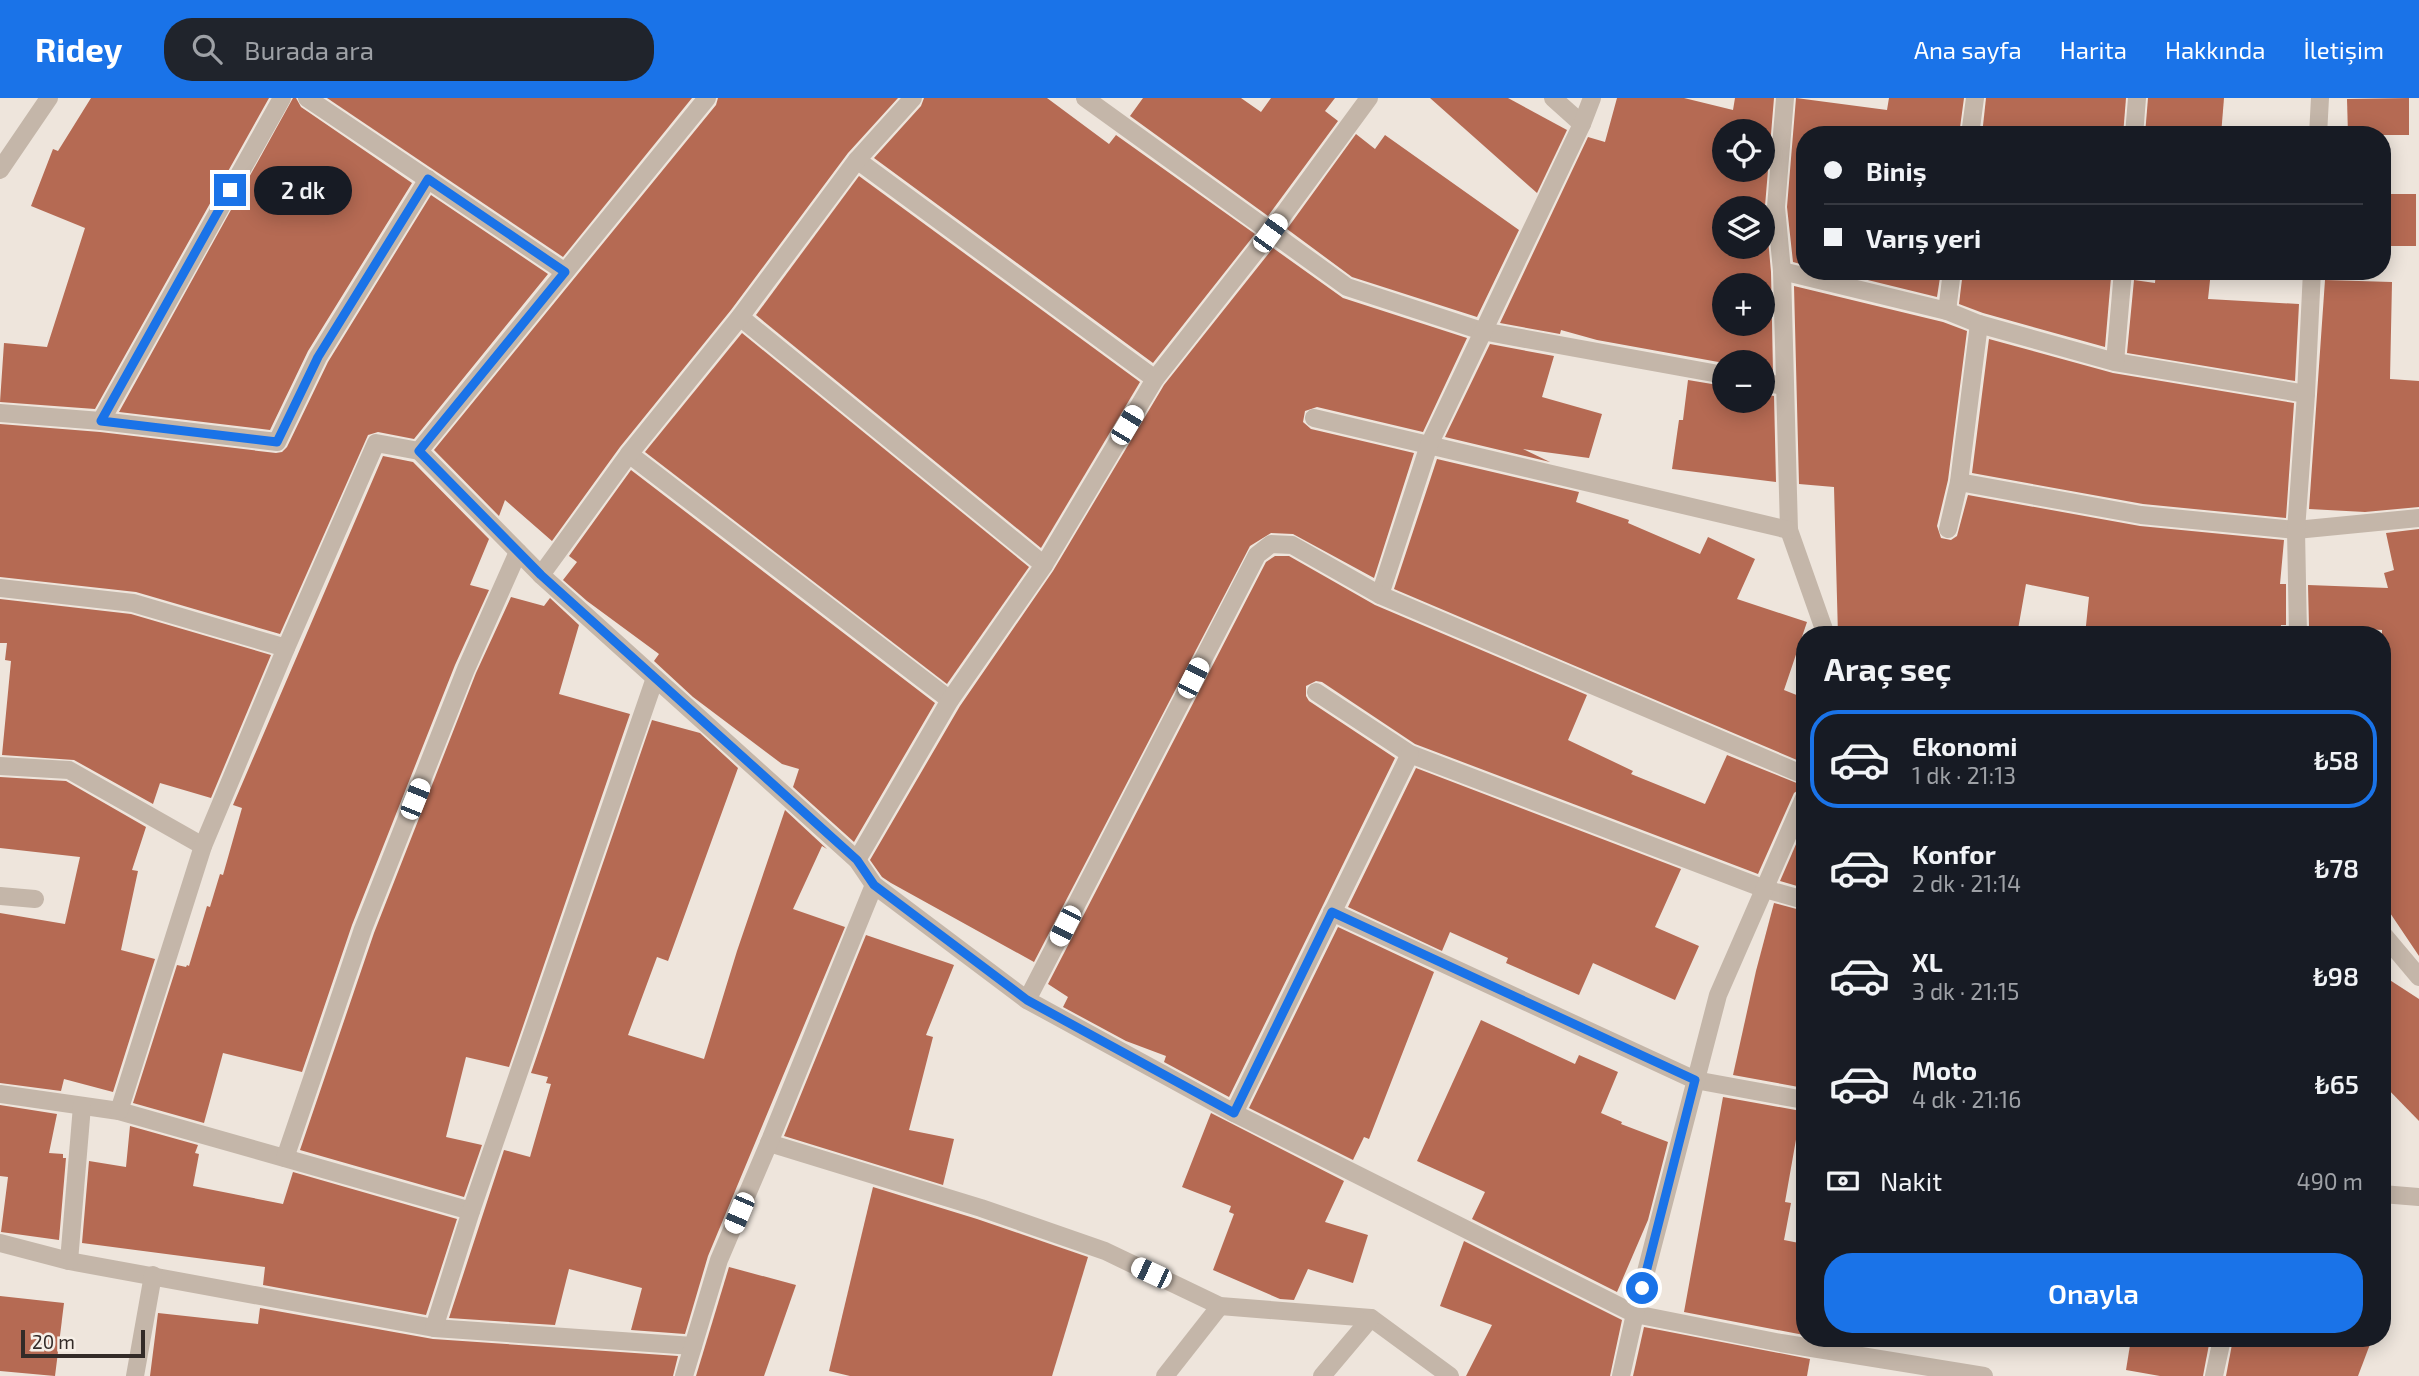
<!DOCTYPE html>
<html lang="tr">
<head>
<meta charset="utf-8">
<style>
	body { margin:0; font-family:"Exo 2",sans-serif; background:#20242c; color:#f1f3f6; height:100vh; display:flex; flex-direction:column; font-size:26px; white-space:nowrap }
	* { box-sizing:border-box; margin:0 }
	p { font-size:23px; color:#9ea1a6 }
	.icon { flex:none; width:38px; height:38px; fill:none; stroke:currentColor; stroke-width:2; stroke-linecap:round; stroke-linejoin:round }
	.map { position:relative; flex:1; overflow:hidden }
	.side { position:absolute; left:1796px; top:528px; width:595px; height:721px; display:flex; flex-direction:column; background:#171b24; border-radius:28px; box-shadow:0 4px 18px #0003 }
	.side>* { flex:none }
	.guide { position:absolute; left:1796px; top:28px; width:595px; height:154px; border-radius:28px; box-shadow:0 4px 18px #0003; display:grid; align-content:center; height:154px; padding:0 28px; background:#171b24 }
	.tools { position:absolute; left:1712px; top:21px; display:grid; gap:14px }
	.tools a { display:grid; place-items:center; width:63px; height:63px; border-radius:50%; background:#171b24; box-shadow:0 4px 18px #0003; font-size:35px }
	.scale { position:absolute; left:21px; bottom:18px; width:124px; box-sizing:border-box; padding-left:7px; border:4px solid #332b28; border-top:0; font-size:19px; line-height:24px; white-space:nowrap; color:#332b28; -webkit-text-stroke:5px #f6efe7; paint-order:stroke }
	.end { position:absolute; width:32px; height:32px; margin:-16px; border:9px solid #1a73e8; background:#fff; box-shadow:0 0 0 4px #fff }
	.from { border-radius:50% }
	.bubble { position:absolute; height:49px; border-radius:24px; background:#171b24; box-shadow:0 4px 18px #0003; font-size:23px; font-weight:600; line-height:49px; text-align:center }
	.car { position:absolute; width:21px; height:42px; margin:-21px -10px; border-radius:9px; box-shadow:0 0 5px 2px #0007; background:linear-gradient(#fff 24%,#345 0 40%,#fff 0 76%,#345 0 86%,#fff 0) }
	.guide b { display:flex; align-items:center; gap:24px; height:66px; font-size:26px }
	.guide b+b { border-top:2px solid #363941 }
	.guide i { width:18px; height:18px; background:#f1f3f6 }
	ul { padding:0; list-style:none }
	li { display:flex; align-items:center; gap:21px; height:98px; margin:0 14px 10px; padding:0 14px; border:4px solid transparent; border-radius:28px }
	li div { flex:1 }
	li b { display:block; font-size:26px }
	li em { font-style:normal; font-weight:600 }
	li.on { border-color:#1a73e8 }
	li>.icon { width:63px; height:63px; stroke-width:1.5 }
	h2 { padding:0 28px; font-size:32px; line-height:84px }
	.pay { display:flex; align-items:center; gap:18px; height:77px; padding:0 28px; font-size:26px }
	.pay p { margin-inline-start:auto }
	.cta { display:flex; gap:14px; margin-top:auto; padding:14px 28px }
	.cta a { flex:1; height:80px; border-radius:28px; background:#1a73e8; color:#fff; font-size:28px; font-weight:600; line-height:80px; text-align:center }
	header { display:flex; align-items:center; gap:42px; box-sizing:border-box; height:98px; padding:0 35px; background:#1a73e8; color:#fff }
	header strong { font-size:33px }
	nav { display:flex; gap:38px; margin-inline-start:auto; font-size:24px }
	.search { width:490px; height:63px; background:#20242c; display:flex; align-items:center; gap:18px; box-sizing:border-box; padding:0 24px; border-radius:28px; color:#9ea1a6; font-size:26px }
	.map>svg:first-child { display:block }
	.building { fill:#b56a53; fill-rule:evenodd }
	.lines { fill:none; stroke-linecap:round; stroke-linejoin:round }
	.minor { stroke:#c4b6a9; stroke-width:18 }
	.route { stroke:#1a73e8; stroke-width:9 }
</style>
</head>
<body>
<header>
<strong>Ridey</strong>
<div class="search"><svg class="icon" aria-label="search" viewBox="0 0 24 24"><circle cx="10" cy="10" r="6"/><path d="M15 15l6 6"/></svg>Burada ara</div>
<nav><a>Ana sayfa</a><a>Harita</a><a>Hakkında</a><a>İletişim</a></nav>
</header>
<div class="map">
<svg width="2419" height="1278" viewBox="0 0 2419 1278">
	<rect width="100%" height="100%" fill="#eee5dc"/>
	<!-- building -->
	<g class="building">
		<polygon points="91,0 269,0 95,311 0,304 4,245 47,249 85,130 31,108 53,51 58,53"/>
		<polygon points="293,0 296,0 301,9 412,85 308,253 270,332 119,314"/>
		<polygon points="327,0 692,0 563,159"/>
		<polygon points="718,0 898,0 848,55 731,212 620,349 552,443 505,402 499,418 434,352 716,7"/>
		<polygon points="924,0 1047,0 1109,46 1116,37 1255,136 1153,265 874,60 921,8"/>
		<polygon points="1143,0 1241,0 1261,14 1271,0 1335,0 1325,13 1338,23 1268,118 1130,18"/>
		<polygon points="1430,0 1508,0 1567,32 1537,95"/>
		<path d="M1617 0H1684L1733 12 1735 0H1774L1765 108 1771 174 1773 275 1762 273V264L1724 265 1597 242 1561 232 1560 236 1500 225 1588 39 1605 44ZM1724 33H1762V72H1724ZM1724 110H1762V149H1724ZM1724 187H1762V226H1724Z"/>
		<polygon points="1796,0 1887,12 1889,0 1964,0 1959,37 1804,37 1804,167 1793,164 1787,109"/>
		<polygon points="1986,0 2126,0 2123,37 1982,37"/>
		<polygon points="2148,0 2224,0 2221,37 2145,37"/>
		<polygon points="2409,0 2409,37 2348,37 2347,1"/>
		<polygon points="1356,36 1375,51 1385,37 1519,132 1477,219 1352,179 1287,131"/>
		<polygon points="859,78 1140,284 1041,450 756,217"/>
		<rect x="2382" y="96" width="34" height="52"/>
		<polygon points="431,97 548,176 414,341 378,334 368,337 280,536 136,494 0,479 0,326 100,334 276,355 282,354 287,349 328,264"/>
		<polygon points="1273,150 1343,200 1467,240 1423,334 1317,309 1305,313 1303,324 1311,331 1414,355 1374,480 1293,436 1271,435 1250,448 1034,864 891,785 882,779 870,762 960,608 1053,473 1164,287"/>
		<polygon points="1831,173 1941,173 1937,199"/>
		<polygon points="1963,173 2070,173 2111,179 2105,249 1983,215 1959,206"/>
		<polygon points="2156,173 2211,173 2208,201 2299,206 2295,283 2127,255 2134,182 2155,185"/>
		<polygon points="2325,182 2392,184 2390,281 2419,283 2419,409 2365,414 2309,411"/>
		<polygon points="1794,188 1943,224 1967,233 1948,382 1937,428 1941,440 1951,442 1957,438 1968,397 2140,428 2284,442 2280,486 2286,486 2286,527 2281,527 2280,537 2085,537 2089,499 2026,486 2017,537 1838,537 1834,389 1799,386"/>
		<polygon points="742,235 1029,469 947,586 645,354"/>
		<polygon points="1989,241 2113,275 2294,305 2286,420 2143,406 1972,375"/>
		<polygon points="1490,246 1554,258 1542,299 1602,316 1589,360 1523,351 1550,364 1445,339"/>
		<polygon points="1688,282 1724,288 1724,303 1762,303 1762,296 1774,298 1776,384 1672,371 1679,322 1683,322"/>
		<polygon points="383,358 413,364 489,441 470,487 489,492 455,567 352,827 302,974 223,955 204,1025 133,1005 177,867 186,869 187,867 189,868 207,808 210,809 220,776 223,777 242,710 233,707"/>
		<polygon points="1437,361 1579,394 1576,404 1629,422 1628,425 1700,456 1708,439 1755,461 1737,501 1807,524 1784,592 1804,600 1804,665 1394,491"/>
		<polygon points="631,372 935,605 854,744 793,689 799,671 782,666 693,599 654,563 659,556 587,503 563,482 577,464 569,458"/>
		<polygon points="2419,431 2419,858 2382,803 2382,532 2309,528 2308,487 2388,490 2384,475 2394,472 2386,435"/>
		<polygon points="1275,458 1289,458 1375,507 1587,597 1568,642 1633,673 1631,676 1705,706 1727,657 1804,688 1794,695 1758,776 1415,646 1322,584 1316,583 1306,588 1306,598 1309,603 1395,660 1229,999 1164,964 1166,958 1126,943 1063,909 1068,899 1048,886 1266,464"/>
		<polygon points="511,499 544,508 550,500 579,527 559,596 630,616 509,969 466,959 446,1039 482,1047 464,1099 300,1052 374,835 476,575"/>
		<polygon points="0,501 131,516 271,557 211,700 160,685 153,706 74,662 2,657 11,563 5,562 7,545 0,545"/>
		<polygon points="652,622 700,635 738,670 668,863 657,859 628,937 704,961 737,853 785,712 827,751 822,748 793,811 845,829 708,1158 685,1236 631,1232 642,1190 569,1171 555,1227 449,1220 504,1052 530,1059 551,986 546,985 548,979 531,975"/>
		<polygon points="1416,670 1681,771 1655,829 1699,848 1675,902 1593,865 1579,897 1506,865 1508,860 1450,834 1442,853 1348,809"/>
		<polygon points="0,679 66,683 146,729 132,772 138,773 121,852 155,861 113,994 64,981 61,993 0,985 0,815 65,826 80,759 0,750"/>
		<polygon points="1804,728 1804,790 1780,783"/>
		<polygon points="1774,805 1804,813 1804,990 1733,977 1756,873"/>
		<polygon points="1338,829 1434,874 1369,1041 1364,1039 1353,1062 1249,1010"/>
		<polygon points="866,837 954,867 926,937 933,939 909,1032 954,1041 943,1087 784,1038"/>
		<polygon points="2382,877 2419,901 2419,1023 2382,985"/>
		<polygon points="1481,922 1575,966 1579,957 1618,974 1601,1015 1622,1024 1621,1026 1668,1044 1648,1122 1617,1194 1472,1121 1485,1094 1417,1063"/>
		<polygon points="1723,999 1801,1013 1785,1104 1791,1105 1784,1142 1804,1146 1804,1237 1684,1214"/>
		<polygon points="0,1007 57,1016 49,1055 63,1056 63,1060 66,1060 59,1142 1,1134 8,1079 0,1078"/>
		<polygon points="1211,1015 1344,1083 1325,1124 1368,1137 1353,1185 1308,1171 1294,1202 1280,1201 1213,1172 1234,1116 1229,1114 1231,1108 1182,1089"/>
		<polygon points="130,1028 198,1047 195,1055 199,1056 193,1088 283,1106 293,1074 457,1121 426,1217 263,1187 265,1169 82,1145 89,1063 126,1069"/>
		<polygon points="873,1089 977,1121 1088,1159 1052,1278 850,1278 829,1273"/>
		<polygon points="1464,1143 1622,1222 1610,1278 1466,1278 1492,1227 1440,1208"/>
		<polygon points="729,1169 796,1187 764,1278 696,1278"/>
		<polygon points="0,1198 64,1205 55,1278 0,1273"/>
		<polygon points="260,1210 433,1241 678,1258 673,1278 150,1278 158,1215 258,1226"/>
		<polygon points="1644,1229 1810,1261 1807,1278 1633,1278"/>
		<polygon points="2131,1241 2210,1241 2203,1278 2160,1278 2126,1272"/>
		<polygon points="2233,1241 2372,1241 2358,1278 2226,1278"/>
	</g>
	<g class="lines">
		<!-- minor -->
		<g class="minor">
			<polyline points="307,0 565,174"/>
			<polyline points="1085,0 1347,189 1482,233 1724,277"/>
			<polyline points="1553,0 1582,26"/>
			<polyline points="1785,0 1776,109 1782,173 1789,432 1826,537"/>
			<polyline points="1970,37 1975,0"/>
			<polyline points="2134,37 2137,0"/>
			<polyline points="2318,37 2320,0"/>
			<polyline points="857,62 1155,281"/>
			<polyline points="0,72 49,0"/>
			<polyline points="1782,173 1947,213 1979,226 2115,264 2306,296"/>
			<polyline points="1947,213 1952,173"/>
			<polyline points="740,219 1044,467"/>
			<polyline points="2115,264 2123,173"/>
			<polyline points="1762,284 1784,288"/>
			<polyline points="0,315 101,323 277,344 318,259 428,81"/>
			<polyline points="1314,320 1789,432"/>
			<polyline points="101,323 282,0"/>
			<polyline points="419,353 707,0"/>
			<polyline points="629,356 950,602"/>
			<polyline points="1959,384 2141,417 2296,432 2419,420"/>
			<polyline points="1948,431 1959,384 1979,226"/>
			<polyline points="541,477 629,356 740,219 857,62 913,0"/>
			<polyline points="0,490 133,505 286,550"/>
			<polyline points="1380,497 1429,347 1582,26 1592,0"/>
			<polyline points="2298,537 2296,432 2306,296 2312,173"/>
			<polyline points="1316,594 1410,656 1765,791 1804,802"/>
			<polyline points="0,668 69,672 203,748"/>
			<polyline points="857,762 950,602 1044,467 1155,281 1270,135 1369,0"/>
			<polyline points="0,798 35,801"/>
			<polyline points="1332,814 1695,982 1804,1002"/>
			<polyline points="2382,835 2419,879"/>
			<polyline points="1027,902 1257,457 1271,446 1292,447 1380,497 1804,677"/>
			<polyline points="0,996 119,1013 471,1113"/>
			<polyline points="119,1013 203,748 286,550 376,345 419,353 541,477 857,762 874,787 1027,902 1234,1015 1635,1216 1781,1245 1984,1278"/>
			<polyline points="1234,1015 1410,656"/>
			<polyline points="769,1045 981,1110 1105,1153 1220,1208 1371,1220 1450,1278"/>
			<polyline points="285,1060 363,831 466,571 518,454"/>
			<polyline points="2382,1096 2419,1099"/>
			<polyline points="0,1145 69,1163 434,1230 693,1248"/>
			<polyline points="69,1163 82,1008"/>
			<polyline points="434,1230 471,1113 655,580"/>
			<polyline points="135,1278 153,1177"/>
			<polyline points="684,1278 719,1162 769,1045 874,787"/>
			<polyline points="1165,1278 1220,1208"/>
			<polyline points="1322,1278 1371,1220"/>
			<polyline points="1621,1278 1635,1216 1718,897 1804,700"/>
			<polyline points="2214,1278 2222,1241"/>
		</g>
	</g>
	<g class="lines">
		<!-- route -->
		<polyline class="route" points="230,92 101,323 277,344 318,259 428,81 565,174 419,353 541,477 857,762 874,787 1027,902 1234,1015 1332,814 1695,982 1642,1190"/>
	</g>
</svg>
<div class="tools">
<a><svg class="icon" aria-label="locate" viewBox="0 0 24 24"><circle cx="12" cy="12" r="6"/><path d="M12 2v4M12 18v4M2 12h4M18 12h4"/></svg></a>
<a><svg class="icon" aria-label="layers" viewBox="0 0 24 24"><path d="M12 4l9 5-9 5-9-5zM3 14l9 5 9-5"/></svg></a>
<a>+</a>
<a>−</a>
</div>
<div class="scale">20 m</div>
<i class="end from" style="left:1642px;top:1190px"></i>
<i class="end" style="left:230px;top:92px"></i>
<div class="bubble" style="left:254px;top:68px;width:98px">2 dk</div>
<i class="car" style="left:1270px;top:135px;rotate:36deg"></i>
<i class="car" style="left:1127px;top:327px;rotate:31deg"></i>
<i class="car" style="left:1193px;top:580px;rotate:27deg"></i>
<i class="car" style="left:415px;top:701px;rotate:22deg"></i>
<i class="car" style="left:1065px;top:828px;rotate:207deg"></i>
<i class="car" style="left:739px;top:1115px;rotate:203deg"></i>
<i class="car" style="left:1151px;top:1175px;rotate:295deg"></i>
<div class="guide">
<b><i class="from"></i>Biniş</b>
<b><i></i>Varış yeri</b>
</div>
<section class="side">
<h2>Araç seç</h2>
<ul>
<li class="on"><svg class="icon" aria-label="car" viewBox="0 0 24 24"><path d="M5 17H2v-5l4-1 3-4h7l3 4 3 1v5h-3M9 17h6M6 11h13"/><circle cx="7" cy="17" r="2"/><circle cx="17" cy="17" r="2"/></svg><div><b>Ekonomi</b><p>1 dk · 21:13</p></div><em>₺58</em></li>
<li><svg class="icon" aria-label="car" viewBox="0 0 24 24"><path d="M5 17H2v-5l4-1 3-4h7l3 4 3 1v5h-3M9 17h6M6 11h13"/><circle cx="7" cy="17" r="2"/><circle cx="17" cy="17" r="2"/></svg><div><b>Konfor</b><p>2 dk · 21:14</p></div><em>₺78</em></li>
<li><svg class="icon" aria-label="car" viewBox="0 0 24 24"><path d="M5 17H2v-5l4-1 3-4h7l3 4 3 1v5h-3M9 17h6M6 11h13"/><circle cx="7" cy="17" r="2"/><circle cx="17" cy="17" r="2"/></svg><div><b>XL</b><p>3 dk · 21:15</p></div><em>₺98</em></li>
<li><svg class="icon" aria-label="car" viewBox="0 0 24 24"><path d="M5 17H2v-5l4-1 3-4h7l3 4 3 1v5h-3M9 17h6M6 11h13"/><circle cx="7" cy="17" r="2"/><circle cx="17" cy="17" r="2"/></svg><div><b>Moto</b><p>4 dk · 21:16</p></div><em>₺65</em></li>
</ul>
<div class="pay"><svg class="icon" aria-label="cash" viewBox="0 0 24 24"><path d="M3 7h18v10H3z"/><circle cx="12" cy="12" r="2"/></svg>Nakit<p>490 m</p></div>
<div class="cta"><a>Onayla</a></div>
</section>
</div>
</body>
</html>
